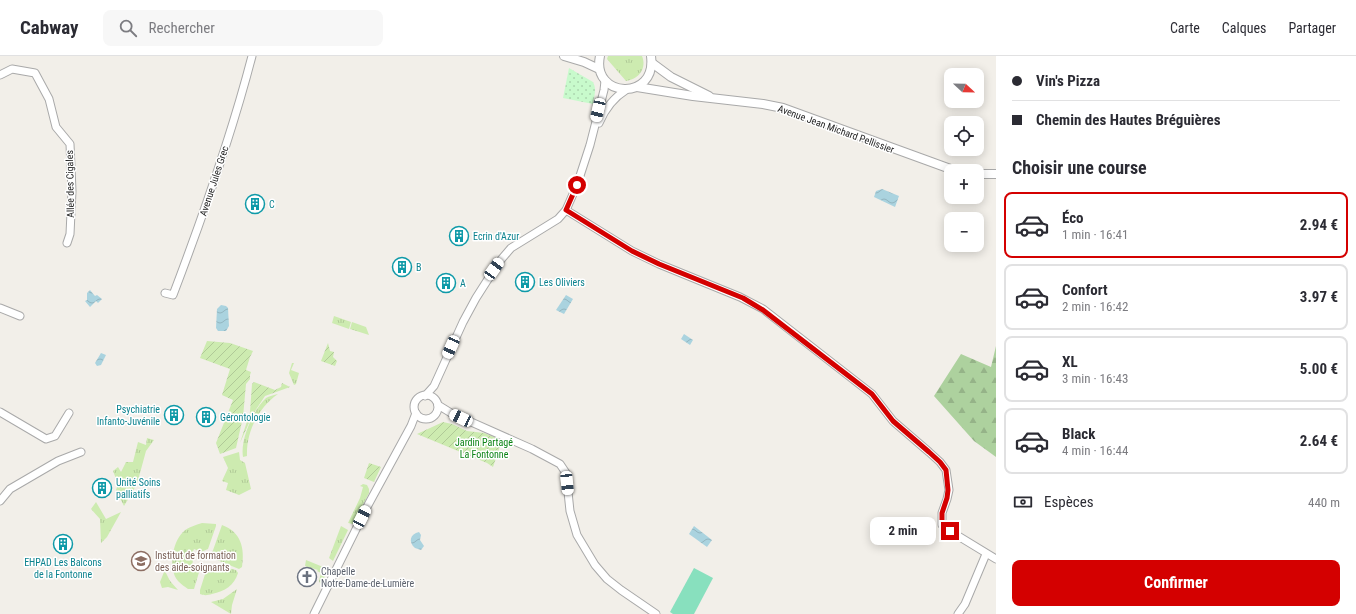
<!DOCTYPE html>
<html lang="fr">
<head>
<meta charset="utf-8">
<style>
	body { margin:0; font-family:"Roboto Condensed",sans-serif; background:#f7f7f7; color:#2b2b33; height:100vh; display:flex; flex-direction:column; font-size:15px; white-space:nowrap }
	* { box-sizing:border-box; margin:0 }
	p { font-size:13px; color:#7c7c81 }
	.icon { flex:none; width:22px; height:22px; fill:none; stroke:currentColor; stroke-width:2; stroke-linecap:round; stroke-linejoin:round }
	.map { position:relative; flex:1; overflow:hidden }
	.details { display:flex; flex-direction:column; background:#fff; width:360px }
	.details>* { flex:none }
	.top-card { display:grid; align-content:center; height:88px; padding:0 16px; background:#fff }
	.needle { width:26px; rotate:112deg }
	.buttons { position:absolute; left:944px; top:12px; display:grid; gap:8px }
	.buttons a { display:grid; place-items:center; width:40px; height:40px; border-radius:8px; background:#fff; box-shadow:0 2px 10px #0003; font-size:20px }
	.end { position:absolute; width:18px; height:18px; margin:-9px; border:5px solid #d40000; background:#fff; box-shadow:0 0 0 2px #fff }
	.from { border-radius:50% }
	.bubble { position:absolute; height:28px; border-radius:8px; background:#fff; box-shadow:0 2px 10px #0003; font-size:13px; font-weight:700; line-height:28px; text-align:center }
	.car { position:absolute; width:12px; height:24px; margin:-12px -6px; border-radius:5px; box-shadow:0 0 3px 1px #0007; background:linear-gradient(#fff 24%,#345 0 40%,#fff 0 76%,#345 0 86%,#fff 0) }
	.top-card b { display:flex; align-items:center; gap:14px; height:38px; font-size:15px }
	.top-card b+b { border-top:1px solid #e1e1e2 }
	.top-card i { width:10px; height:10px; background:#2b2b33 }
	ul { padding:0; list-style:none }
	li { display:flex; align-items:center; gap:12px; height:66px; margin:0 8px 6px; padding:0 8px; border:2px solid #e1e1e2; border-radius:8px }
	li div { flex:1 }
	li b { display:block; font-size:15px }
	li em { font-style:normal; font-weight:700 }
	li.current { border-color:#d40000 }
	li>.icon { width:36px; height:36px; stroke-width:1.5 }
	h2 { padding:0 16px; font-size:18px; line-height:48px }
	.pay { display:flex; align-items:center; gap:10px; height:44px; padding:0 16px; font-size:15px }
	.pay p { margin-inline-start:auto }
	.button { display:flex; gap:8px; margin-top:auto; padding:8px 16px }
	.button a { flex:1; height:46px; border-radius:8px; background:#d40000; color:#fff; font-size:16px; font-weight:700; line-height:46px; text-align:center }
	header { display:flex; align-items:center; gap:24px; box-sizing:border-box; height:56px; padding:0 20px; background:#fff; border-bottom:1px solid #e1e1e2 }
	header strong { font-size:19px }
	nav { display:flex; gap:22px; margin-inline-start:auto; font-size:14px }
	.search { width:280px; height:36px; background:#f7f7f7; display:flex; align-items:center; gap:10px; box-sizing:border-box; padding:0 14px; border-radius:8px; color:#7c7c81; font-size:15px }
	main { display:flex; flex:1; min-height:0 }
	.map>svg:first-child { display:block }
	.grass { fill:url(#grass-tufts) }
	.forest { fill:url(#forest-firs) }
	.park { fill:url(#park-dots) }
	.garden { fill:url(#garden-furrows) }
	.pitch { fill:#88e0be }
	.water { fill:url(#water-waves) }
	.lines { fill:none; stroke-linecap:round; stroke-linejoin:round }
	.minor-casing { stroke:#a9a9a9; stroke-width:9 }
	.tertiary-casing { stroke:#a9a9a9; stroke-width:10 }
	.minor { stroke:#fff; stroke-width:7 }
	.tertiary { stroke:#fff; stroke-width:8 }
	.route { stroke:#d40000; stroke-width:5 }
	.labels { text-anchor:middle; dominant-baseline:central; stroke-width:3; stroke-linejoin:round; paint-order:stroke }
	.street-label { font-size:10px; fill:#222; stroke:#fff }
	.culture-label { font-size:10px; fill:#0d838f; stroke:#fff; text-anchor:start }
	.park-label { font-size:10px; fill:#0c8416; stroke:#fff }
	.education-label { font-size:10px; fill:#785e54; stroke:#fff; text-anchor:start }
	.worship-label { font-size:10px; fill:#5b616d; stroke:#fff; text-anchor:start }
</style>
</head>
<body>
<header>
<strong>Cabway</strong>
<div class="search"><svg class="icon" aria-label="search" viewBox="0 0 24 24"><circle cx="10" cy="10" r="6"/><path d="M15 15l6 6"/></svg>Rechercher</div>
<nav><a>Carte</a><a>Calques</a><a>Partager</a></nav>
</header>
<main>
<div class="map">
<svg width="996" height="558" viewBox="0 0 996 558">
	<defs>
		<pattern id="grass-tufts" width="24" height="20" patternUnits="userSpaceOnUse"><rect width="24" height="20" fill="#cdebb0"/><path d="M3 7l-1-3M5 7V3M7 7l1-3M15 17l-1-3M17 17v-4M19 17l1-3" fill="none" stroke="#b0c997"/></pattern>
		<pattern id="forest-firs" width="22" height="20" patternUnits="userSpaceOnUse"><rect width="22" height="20" fill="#add19e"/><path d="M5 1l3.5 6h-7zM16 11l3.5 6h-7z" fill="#95b388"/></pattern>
		<pattern id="park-dots" width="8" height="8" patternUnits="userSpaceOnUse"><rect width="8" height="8" fill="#c8facc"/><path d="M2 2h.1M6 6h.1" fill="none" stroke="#acd6af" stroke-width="1.8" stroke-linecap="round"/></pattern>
		<pattern id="garden-furrows" width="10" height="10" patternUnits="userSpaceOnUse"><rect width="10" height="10" fill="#cdebb0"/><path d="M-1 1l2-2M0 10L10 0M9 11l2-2" fill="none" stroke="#b0c997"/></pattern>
		<pattern id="water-waves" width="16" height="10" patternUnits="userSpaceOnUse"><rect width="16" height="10" fill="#aad3df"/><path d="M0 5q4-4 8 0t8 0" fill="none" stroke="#92b5bf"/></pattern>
	</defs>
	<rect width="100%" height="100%" fill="#f2efe9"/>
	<!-- grass -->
	<g class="grass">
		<path d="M608 0H642C647 12 639 23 626 25L607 3Z"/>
		<polygon points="334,260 351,266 349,273 332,267"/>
		<polygon points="352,266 366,271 369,279 350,273"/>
		<polygon points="292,307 294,307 291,314 299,317 296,328 294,329 289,317"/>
		<path d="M278 338C258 352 246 376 247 400L243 401C240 384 253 354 266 342 269 340 274 339 278 338Z"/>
		<polygon points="147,382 154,384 146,395 137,428 124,450 116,434 118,428 113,415 118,411 121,416 126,406 133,406 138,386 146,389"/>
		<polygon points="239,396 240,404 245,407 251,433 239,439 226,434 228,427 222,425 228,412 223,401"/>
		<polygon points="363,428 367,429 369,433 369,437 353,468 348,467 360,442 363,431 360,430"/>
		<polygon points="96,446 106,463 121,456 107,481 101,487 100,463 91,453"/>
		<path d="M202 467 216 468V470L208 493 201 496 194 493 190 502 193 504 192 510 200 513 194 533H188C185 531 181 528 178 525 168 513 172 487 183 476 188 471 196 469 202 467Z"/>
		<path d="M222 469C241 476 245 492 242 511L239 513 217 504V501L212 497Z"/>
		<polygon points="341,470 348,474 333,505 329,502"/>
		<polygon points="306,504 328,513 321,529 319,525 321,517 317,515 318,514 305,510"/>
		<path d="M215 509 236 514 238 517C234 530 225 535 212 538 208 539 205 540 200 538V534L207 512 214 511Z"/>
		<polygon points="164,516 166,517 170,525 178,534 168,531 162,532 160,526"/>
		<polygon points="237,533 232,549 231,558 211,546 223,543"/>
	</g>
	<!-- forest -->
	<polygon class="forest" points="996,290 996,401 974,385 934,340 961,298 991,311"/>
	<!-- park -->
	<path class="park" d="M569 12 593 26C597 33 594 41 593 48L563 42Z"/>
	<!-- garden -->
	<g class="garden">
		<polygon points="207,285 230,287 253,295 250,301 246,314 251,316 250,319 250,323 246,328 243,361 236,392 220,398 216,387 233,344 222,339 230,313 200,302"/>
		<polygon points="328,287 330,295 334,296 333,301 337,305 335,310 321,305"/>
		<polygon points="254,326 275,334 281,331 282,327 290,331 265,340 253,358 240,387 250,356 252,328"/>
		<polygon points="443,366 452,368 467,375 484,377 502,384 493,411 487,407 417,378"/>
		<polygon points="369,407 381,411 374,426 364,422"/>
	</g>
	<!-- pitch -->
	<polygon class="pitch" points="694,512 713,522 694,558 673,558 670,556"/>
	<!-- water -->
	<g class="water">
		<polygon points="882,133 899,140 895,151 874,141 876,135"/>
		<polygon points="90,234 95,240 97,239 102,243 98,247 96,245 90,251 85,245 87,244 87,237"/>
		<polygon points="566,239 573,243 564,258 556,254"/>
		<polygon points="221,249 226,250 228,252 229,270 226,275 218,275 216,272 217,253"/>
		<polygon points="684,278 693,284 690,289 681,283"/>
		<polygon points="101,297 106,299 101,309 97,310 95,307"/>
		<polygon points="694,470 712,484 707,491 689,478"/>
		<path d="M419 476 421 479 420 484 424 490 421 494 415 492C408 486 410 478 419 476Z"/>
	</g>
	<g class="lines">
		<!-- minor casing -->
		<g class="minor-casing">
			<g id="minor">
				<polyline points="0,19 12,13 35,17 49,43 56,71 70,88 72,135 70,178 67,187"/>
				<path d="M599 67C605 53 613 42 626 34"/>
				<polyline points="566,154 632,195 659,208 740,241 763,253 872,338 893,365 929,396 940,406 946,414 949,434 947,443 942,457 942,469 950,475 996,503"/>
				<path d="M165 237 173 239C203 160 231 81 252 0"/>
				<polyline points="0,252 20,260"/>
				<circle cx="426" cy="351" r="12"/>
				<polyline points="425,340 434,330 463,266 476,242 499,206 511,192 558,163 566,154 577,129 590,89 604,34 605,25"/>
				<polyline points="438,349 451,357 532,393 560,408 566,417 570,455 577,479 595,509 607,523 621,534 656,558"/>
				<polyline points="0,356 46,383 55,380 69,357"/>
				<polyline points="0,445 10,433 58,405 81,396"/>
				<polyline points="314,558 368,449 411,370 416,357"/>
				<polyline points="958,558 965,548 986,498"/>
			</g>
		</g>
		<!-- tertiary casing -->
		<g class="tertiary-casing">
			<g id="tertiary">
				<polyline points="564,0 584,6 599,13"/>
				<path d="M600 0C591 42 657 46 651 0"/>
				<polyline points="652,7 671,21 709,40"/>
				<polyline points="637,31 693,40 763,48 783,52 956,115"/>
				<polyline points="977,118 996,118"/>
			</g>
		</g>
		<!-- minor -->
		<use href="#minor" class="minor"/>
		<!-- tertiary -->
		<use href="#tertiary" class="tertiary"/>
	</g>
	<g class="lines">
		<!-- route -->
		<polyline class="route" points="577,129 566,154 632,195 659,208 743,242 763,254 872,338 893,365 929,396 940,406 946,414 948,434 947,442 942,457 942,469 950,475"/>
	</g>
	<!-- icons -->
	<defs>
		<g id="building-ring" transform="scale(1)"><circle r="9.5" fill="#fff" stroke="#0f9aa8" stroke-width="1.5"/><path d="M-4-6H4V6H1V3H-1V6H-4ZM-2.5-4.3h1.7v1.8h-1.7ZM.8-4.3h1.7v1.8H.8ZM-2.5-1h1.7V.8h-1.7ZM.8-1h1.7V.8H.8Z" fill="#0f9aa8"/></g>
		<g id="university-ring" transform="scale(1)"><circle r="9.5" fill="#fff" stroke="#8d6e63" stroke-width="1.5"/><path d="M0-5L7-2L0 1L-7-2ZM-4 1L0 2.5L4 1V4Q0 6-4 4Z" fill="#8d6e63"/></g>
		<g id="church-ring" transform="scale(1)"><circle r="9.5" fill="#fff" stroke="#6b7280" stroke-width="1.5"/><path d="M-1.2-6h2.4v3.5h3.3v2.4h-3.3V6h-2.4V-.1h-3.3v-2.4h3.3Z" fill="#6b7280"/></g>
	</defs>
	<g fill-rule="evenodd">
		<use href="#building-ring" x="255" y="148"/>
		<use href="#building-ring" x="459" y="180"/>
		<use href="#building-ring" x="402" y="211"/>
		<use href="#building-ring" x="525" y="226"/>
		<use href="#building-ring" x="446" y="227"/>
		<use href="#building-ring" x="174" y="359"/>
		<use href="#building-ring" x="206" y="361"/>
		<use href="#building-ring" x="102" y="432"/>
		<use href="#building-ring" x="63" y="488"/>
		<use href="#university-ring" x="141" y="505"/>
		<use href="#church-ring" x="307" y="521"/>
	</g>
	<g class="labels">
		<!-- street labels -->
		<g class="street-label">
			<text transform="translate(836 73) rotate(20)">Avenue Jean Michard Pellissier</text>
			<text transform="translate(214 125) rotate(-72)">Avenue Jules Grec</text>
			<text transform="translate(70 128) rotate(-91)">Allée des Cigales</text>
		</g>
		<!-- culture labels -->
		<g class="culture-label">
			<text x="269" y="148">C</text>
			<text x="473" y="180">Ecrin d'Azur</text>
			<text x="416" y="211">B</text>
			<text x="539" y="226">Les Oliviers</text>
			<text x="460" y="227">A</text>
			<text x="160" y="353" text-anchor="end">Psychiatrie<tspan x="160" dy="12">Infanto-Juvénile</tspan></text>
			<text x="220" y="361">Gérontologie</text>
			<text x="116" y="426">Unité Soins<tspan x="116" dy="12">palliatifs</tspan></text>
			<text x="63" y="506" text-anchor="middle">EHPAD Les Balcons<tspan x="63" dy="12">de la Fontonne</tspan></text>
		</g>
		<!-- park labels -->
		<g class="park-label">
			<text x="484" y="386">Jardin Partagé<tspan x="484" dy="12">La Fontonne</tspan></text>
		</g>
		<!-- education labels -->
		<g class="education-label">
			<text x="155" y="499">Institut de formation<tspan x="155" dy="12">des aide-soignants</tspan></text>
		</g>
		<!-- worship labels -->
		<g class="worship-label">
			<text x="321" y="515">Chapelle<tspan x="321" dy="12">Notre-Dame-de-Lumière</tspan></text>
		</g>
	</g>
</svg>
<div class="buttons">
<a><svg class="needle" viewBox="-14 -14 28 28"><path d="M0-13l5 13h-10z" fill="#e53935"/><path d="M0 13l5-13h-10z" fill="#7c7c81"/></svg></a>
<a><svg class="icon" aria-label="locate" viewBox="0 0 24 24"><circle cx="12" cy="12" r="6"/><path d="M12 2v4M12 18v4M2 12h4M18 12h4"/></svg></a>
<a>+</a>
<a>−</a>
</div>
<i class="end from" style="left:577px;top:129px"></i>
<i class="end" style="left:950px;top:475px"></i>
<div class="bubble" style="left:870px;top:461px;width:66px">2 min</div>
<i class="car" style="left:598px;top:54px;rotate:193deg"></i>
<i class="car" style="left:494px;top:213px;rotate:35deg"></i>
<i class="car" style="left:451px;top:291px;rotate:204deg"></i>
<i class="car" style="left:461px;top:362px;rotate:295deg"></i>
<i class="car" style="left:567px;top:427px;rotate:174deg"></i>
<i class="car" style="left:362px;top:461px;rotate:27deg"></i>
</div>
<section class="details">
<div class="top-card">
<b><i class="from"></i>Vin's Pizza</b>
<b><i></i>Chemin des Hautes Bréguières</b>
</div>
<h2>Choisir une course</h2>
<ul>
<li class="current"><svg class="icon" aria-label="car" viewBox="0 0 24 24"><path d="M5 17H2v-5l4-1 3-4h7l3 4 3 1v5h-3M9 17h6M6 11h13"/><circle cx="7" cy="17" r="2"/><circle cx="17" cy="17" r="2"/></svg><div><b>Éco</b><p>1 min · 16:41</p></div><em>2.94 €</em></li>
<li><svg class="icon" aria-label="car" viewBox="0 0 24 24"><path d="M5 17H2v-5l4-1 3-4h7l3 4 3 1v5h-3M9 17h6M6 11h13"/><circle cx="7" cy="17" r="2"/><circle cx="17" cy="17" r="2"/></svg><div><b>Confort</b><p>2 min · 16:42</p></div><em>3.97 €</em></li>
<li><svg class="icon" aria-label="car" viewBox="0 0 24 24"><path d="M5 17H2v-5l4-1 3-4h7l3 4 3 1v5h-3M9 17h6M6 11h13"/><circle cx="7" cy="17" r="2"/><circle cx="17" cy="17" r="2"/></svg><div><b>XL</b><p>3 min · 16:43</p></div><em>5.00 €</em></li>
<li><svg class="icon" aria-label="car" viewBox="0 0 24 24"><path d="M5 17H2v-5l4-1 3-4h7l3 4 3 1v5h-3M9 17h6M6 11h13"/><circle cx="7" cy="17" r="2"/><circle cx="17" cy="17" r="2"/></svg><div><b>Black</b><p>4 min · 16:44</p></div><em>2.64 €</em></li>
</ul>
<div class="pay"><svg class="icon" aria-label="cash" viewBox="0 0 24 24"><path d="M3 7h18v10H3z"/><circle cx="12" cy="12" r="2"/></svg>Espèces<p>440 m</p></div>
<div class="button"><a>Confirmer</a></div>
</section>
</main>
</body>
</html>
